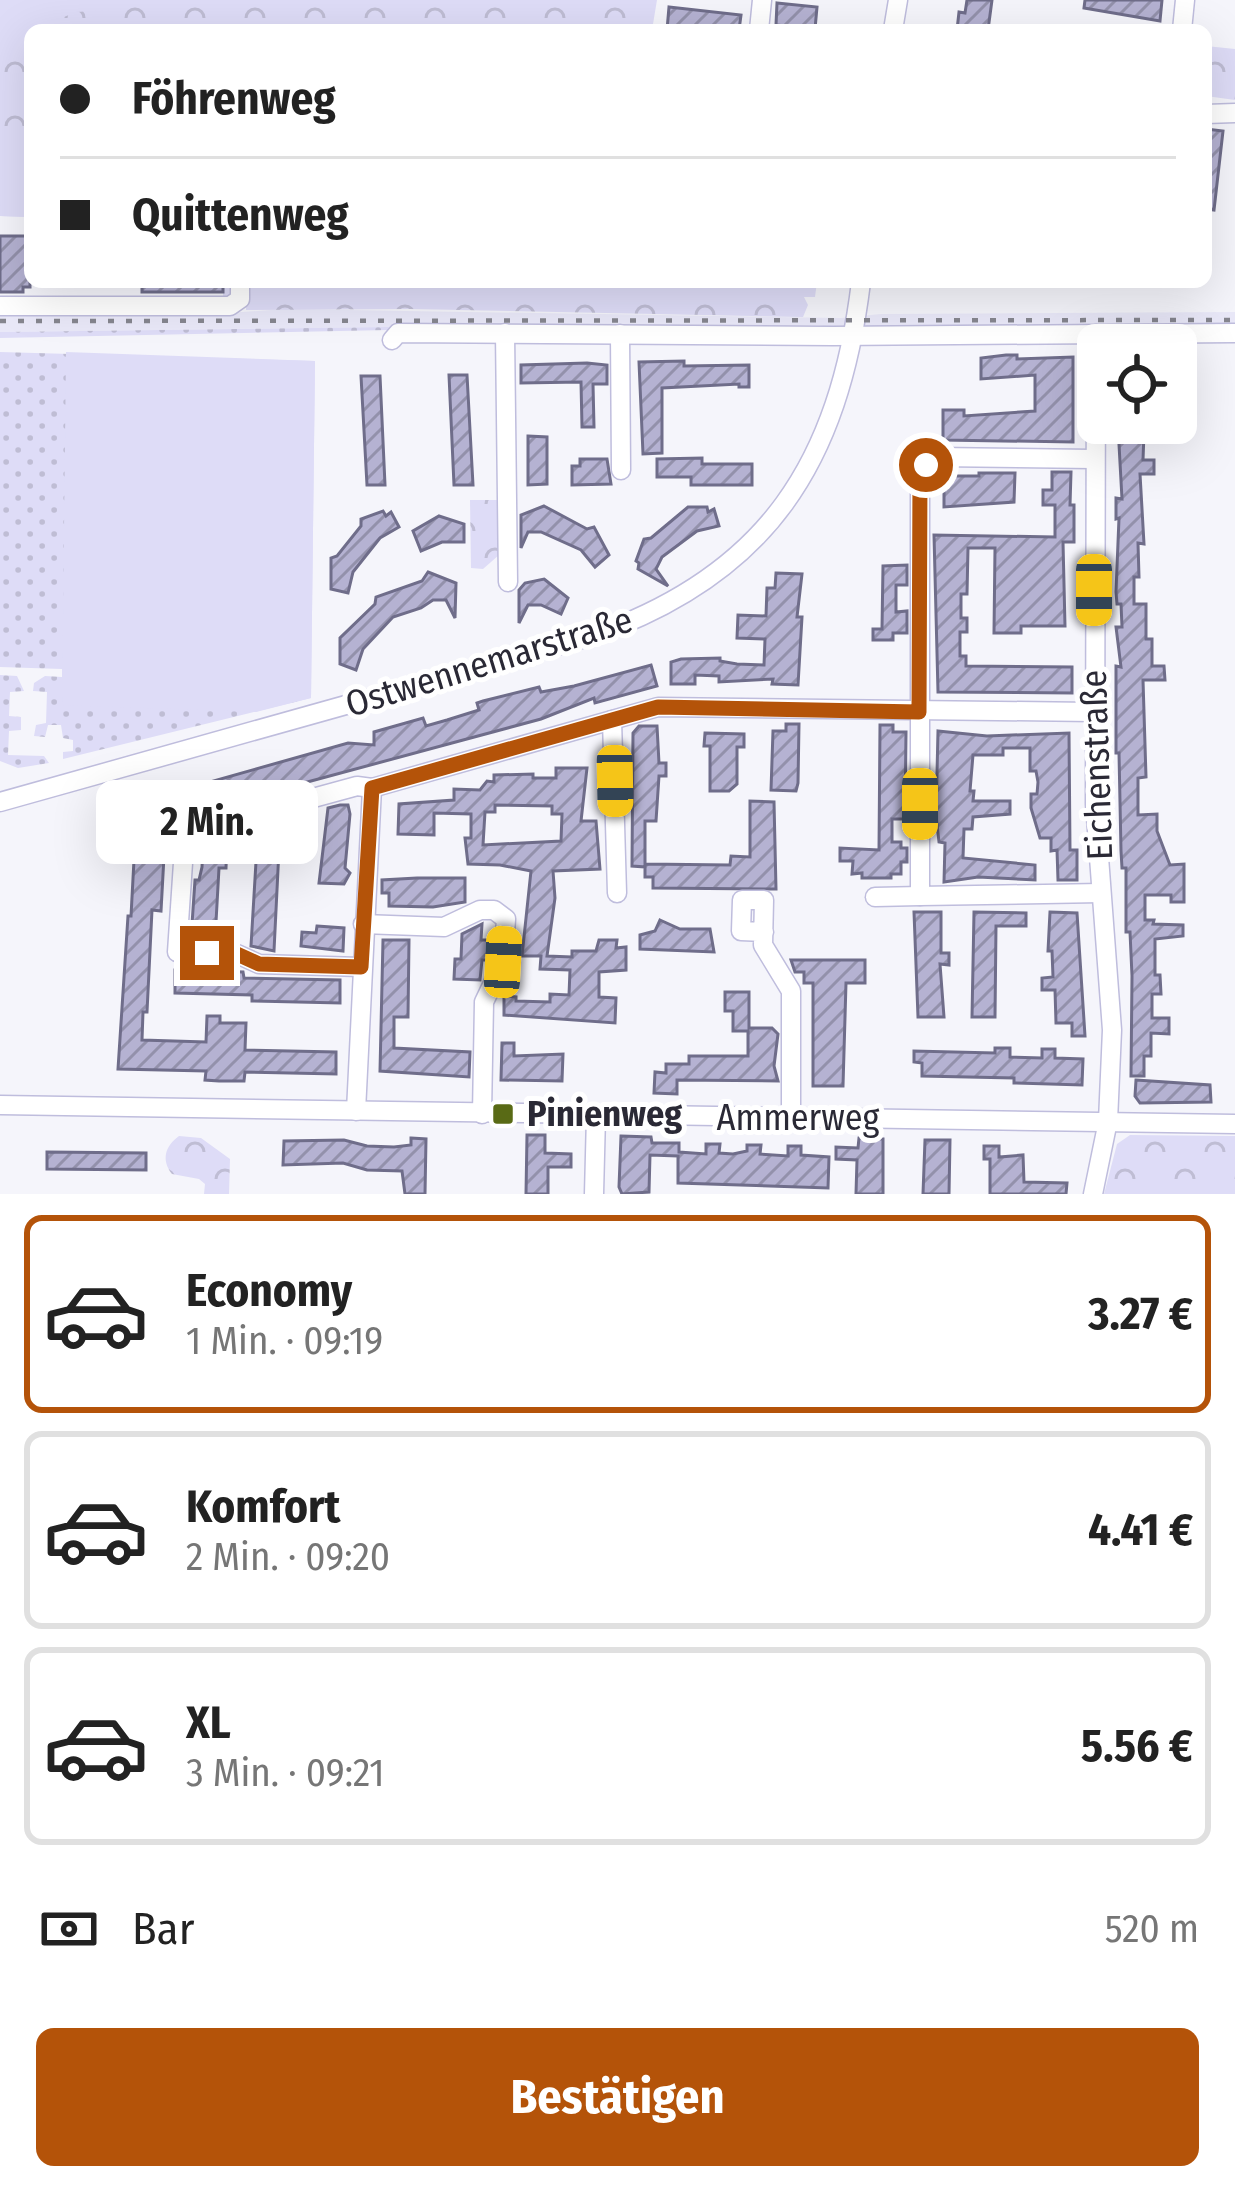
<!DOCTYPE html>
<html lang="de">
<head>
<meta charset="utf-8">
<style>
	body { margin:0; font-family:"Fira Sans Condensed",sans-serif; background:#f2f2f2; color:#222; height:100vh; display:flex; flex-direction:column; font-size:45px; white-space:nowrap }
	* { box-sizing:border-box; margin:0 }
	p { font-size:39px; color:#767676 }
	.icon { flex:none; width:66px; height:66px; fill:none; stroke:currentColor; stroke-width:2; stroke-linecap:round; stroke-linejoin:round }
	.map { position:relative; height:1194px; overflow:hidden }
	.panel { display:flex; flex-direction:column; background:#fff; flex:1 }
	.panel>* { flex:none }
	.guide { position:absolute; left:24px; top:24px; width:1188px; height:264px; border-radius:18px; box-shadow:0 12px 48px #0002; display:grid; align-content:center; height:264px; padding:0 36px; background:#fff }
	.controls { position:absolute; left:1077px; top:324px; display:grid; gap:24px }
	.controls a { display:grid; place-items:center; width:120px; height:120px; border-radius:18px; background:#fff; box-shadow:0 12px 48px #0002; font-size:60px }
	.end { position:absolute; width:54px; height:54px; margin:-27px; border:15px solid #b45309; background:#fff; box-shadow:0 0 0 6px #fff }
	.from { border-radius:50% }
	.bubble { position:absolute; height:84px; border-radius:18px; background:#fff; box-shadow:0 12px 48px #0002; font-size:39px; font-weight:700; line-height:84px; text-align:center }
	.car { position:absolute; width:36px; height:72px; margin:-36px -18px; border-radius:15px; box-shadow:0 0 9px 3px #0007; background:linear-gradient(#f5c518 24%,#345 0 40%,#f5c518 0 76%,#345 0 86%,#f5c518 0) }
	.guide b { display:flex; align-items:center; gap:42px; height:114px; font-size:45px }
	.guide b+b { border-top:3px solid #e0e0e0 }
	.guide i { width:30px; height:30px; background:#222 }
	ul { padding:21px 0 0; list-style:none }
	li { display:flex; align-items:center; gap:36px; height:198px; margin:0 24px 18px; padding:0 12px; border:6px solid #e0e0e0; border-radius:18px }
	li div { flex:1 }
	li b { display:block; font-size:45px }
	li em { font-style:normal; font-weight:700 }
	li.selected { border-color:#b45309 }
	li>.icon { width:108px; height:108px; stroke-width:1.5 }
	.pay { display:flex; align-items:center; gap:30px; height:132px; padding:0 36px; font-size:45px }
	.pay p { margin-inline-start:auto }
	.cta { display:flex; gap:24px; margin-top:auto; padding:24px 36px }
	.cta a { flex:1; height:138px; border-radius:18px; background:#b45309; color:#fff; font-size:48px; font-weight:700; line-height:138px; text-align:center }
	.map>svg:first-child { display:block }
	.built { fill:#e9e8f8 }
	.grass { fill:url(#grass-dots) }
	.forest { fill:url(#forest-crowns) }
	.garden { fill:#dedcf7 }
	.building { fill:url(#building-hatch); stroke:#6f6d8a; stroke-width:3; fill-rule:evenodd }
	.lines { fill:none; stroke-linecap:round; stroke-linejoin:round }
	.minor-casing { stroke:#bfbddd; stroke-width:21 }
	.minor { stroke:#fff; stroke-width:18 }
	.rail { stroke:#86868f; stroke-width:4.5; stroke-dasharray:6 12; stroke-linecap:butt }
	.route { stroke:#b45309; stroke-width:15 }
	.poi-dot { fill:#596a15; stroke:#fff; stroke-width:4.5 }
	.labels { text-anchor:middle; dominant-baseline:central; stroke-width:10; stroke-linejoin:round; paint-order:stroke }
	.street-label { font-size:36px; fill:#2a2935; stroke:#fff }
	.poi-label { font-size:36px; font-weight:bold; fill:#2a2935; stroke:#fff; text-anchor:start }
</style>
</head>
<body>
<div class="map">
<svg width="1235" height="1194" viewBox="0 0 1235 1194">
	<defs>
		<pattern id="grass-dots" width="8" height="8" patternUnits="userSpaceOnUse" patternTransform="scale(3)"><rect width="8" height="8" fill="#dedcf7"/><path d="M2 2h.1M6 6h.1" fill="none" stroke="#bfbdd4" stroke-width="1.8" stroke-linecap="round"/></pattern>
		<pattern id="forest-crowns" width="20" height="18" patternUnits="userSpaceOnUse" patternTransform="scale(3)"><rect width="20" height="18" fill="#dedcf7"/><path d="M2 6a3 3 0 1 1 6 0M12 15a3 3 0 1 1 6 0" fill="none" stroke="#bfbdd4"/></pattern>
		<pattern id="building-hatch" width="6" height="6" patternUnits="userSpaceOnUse" patternTransform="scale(3)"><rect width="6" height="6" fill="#b5b2d2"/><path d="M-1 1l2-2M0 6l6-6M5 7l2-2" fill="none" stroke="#9391ab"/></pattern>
	</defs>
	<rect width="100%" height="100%" fill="#f5f5fb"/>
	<!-- built -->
	<polygon class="built" points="286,309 841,318 881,314 1235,312 1235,327 840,330 819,325 389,327 0,332 0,312 200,315"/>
	<!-- grass -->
	<g class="grass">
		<polygon points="389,327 388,330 0,338 0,332"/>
		<polygon points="0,352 315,361 311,698 63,759 63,752 73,751 73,740 63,738 61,725 48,725 45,737 34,736 36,725 46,723 47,692 33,691 34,683 45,676 62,677 62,669 0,667"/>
		<polygon points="0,675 17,676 24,691 10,692 9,716 21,717 21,730 9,731 8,755 44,756 49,763 18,768 0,761"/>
	</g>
	<!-- forest -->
	<g class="forest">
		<polygon points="0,0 657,0 652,30 30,30 30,217 0,216"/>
		<polygon points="1206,46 1235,49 1235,100 1206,96"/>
		<polygon points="223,282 817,282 815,297 804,297 808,305 803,317 410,309 246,310 246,303 223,301"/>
		<polygon points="470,500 499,500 499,555 483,569 471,568"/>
		<polygon points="1130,1135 1235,1136 1235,1194 1104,1194 1117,1144"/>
		<path d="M179 1136 201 1138 230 1159 229 1194H204L205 1184 199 1179 172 1174C161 1160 165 1146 179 1136Z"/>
	</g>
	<!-- garden -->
	<g class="garden">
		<polygon points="4,0 138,0 127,9 77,12 32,29 20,29 0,19 0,3"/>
		<path d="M30 135V217L0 216C0 181 0 153 30 135Z"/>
		<polygon points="66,352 315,361 311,698 256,712 62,705"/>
	</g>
	<!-- building -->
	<g class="building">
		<polygon points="967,0 992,0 988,30 957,30 959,12 965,13"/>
		<polygon points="1085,0 1162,0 1160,21 1084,8"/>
		<polygon points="777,3 817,7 815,29 776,25"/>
		<polygon points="669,7 741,15 739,30 667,30"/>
		<polygon points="1206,129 1223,131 1214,210 1206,209"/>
		<polygon points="0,236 30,236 30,287 23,287 23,292 0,292"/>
		<rect x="142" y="282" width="81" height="10"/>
		<polygon points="1006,355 1017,355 1017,359 1073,357 1073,442 943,440 943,410 964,410 964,416 1035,411 1035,375 981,379 981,358"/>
		<polygon points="684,361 684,366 749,365 749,387 739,387 739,384 662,388 662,453 643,454 639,362"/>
		<polygon points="587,363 607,365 607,384 593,384 594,427 582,427 581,382 521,383 521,365"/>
		<polygon points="449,375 467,375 473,485 454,485"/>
		<polygon points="361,376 380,376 385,485 367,485"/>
		<polygon points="1118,426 1132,426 1132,433 1144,433 1143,460 1154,460 1154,474 1140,474 1144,544 1138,543 1139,577 1134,577 1134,604 1146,604 1146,639 1152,639 1152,666 1164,666 1165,680 1143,680 1146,777 1138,778 1138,815 1157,814 1157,831 1170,865 1184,864 1184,902 1171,902 1171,895 1145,895 1145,920 1154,920 1153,924 1183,925 1183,936 1155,939 1155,975 1160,975 1161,994 1152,994 1152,1018 1169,1018 1169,1034 1151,1033 1151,1056 1144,1056 1144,1076 1131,1076 1132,976 1130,932 1126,932 1126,868 1122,868 1121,851 1119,753 1116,753 1116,666 1121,667 1116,627 1122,627 1121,604 1117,604 1116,592 1119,518 1116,519 1116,498 1122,499"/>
		<polygon points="528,436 547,437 547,484 528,485"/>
		<polygon points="702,458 702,464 752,464 752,485 691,485 691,477 657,477 657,459"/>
		<polygon points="580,459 607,459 611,484 572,485 572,466 580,466"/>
		<polygon points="1052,472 1071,472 1070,505 1074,505 1074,542 1063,542 1065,626 1021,626 1021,633 994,633 995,548 968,548 967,594 961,594 961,618 967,618 967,632 960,632 960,656 966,656 966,666 1072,667 1072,693 938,692 934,535 1055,537 1055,505 1043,505 1043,490 1052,490"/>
		<polygon points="979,473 1015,473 1014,502 944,507 944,476 979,476"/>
		<polygon points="544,506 587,529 594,527 609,555 595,567 581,550 541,532 528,532 521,548 521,515"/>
		<polygon points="688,507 707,507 708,512 714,509 719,526 697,531 662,557 656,569 668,586 638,569 639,563 636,561 644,539 651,538"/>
		<polygon points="383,511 386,516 391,512 399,527 380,538 353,572 348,593 331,589 331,558 337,556 361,526 361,519"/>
		<polygon points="439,516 464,524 464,542 442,542 421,551 413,531"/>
		<polygon points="907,565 907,585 896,585 896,612 907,611 907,633 893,633 893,640 873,640 873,629 882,629 883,566"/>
		<polygon points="428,572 456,583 455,618 446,600 433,600 421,608 393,617 363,649 356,670 340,664 340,638 375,604 376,597 422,581"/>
		<polygon points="776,573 802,574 797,617 802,617 798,685 772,684 773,679 719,682 719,676 695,675 695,684 671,684 671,662 681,659 720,658 720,661 737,664 764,665 765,639 737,638 738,615 766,616 767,588 775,588"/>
		<polygon points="544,579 568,598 561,614 541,605 528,605 519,623 519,590 525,583"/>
		<polygon points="651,665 657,686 595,703 594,698 541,719 185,815 178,791 348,743 374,745 374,732 423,718 426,726 447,720 479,710 477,703 483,701 539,687 541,692 574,686"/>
		<polygon points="786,724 799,724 798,783 796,791 771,790 773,731 786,731"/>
		<polygon points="880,725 893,725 893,732 906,732 905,819 892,819 892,842 901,842 901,848 907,848 907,862 901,862 901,874 891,874 891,878 862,878 862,873 852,874 853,861 840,861 840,848 879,850"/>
		<polygon points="657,726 659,763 666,763 666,776 659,776 656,821 645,821 645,864 730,865 731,856 750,857 750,801 774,802 776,889 653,888 653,877 645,877 645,867 632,866 633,733 639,726"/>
		<polygon points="938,731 987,736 1069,733 1070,850 1077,850 1077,880 1058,880 1057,850 1051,851 1051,838 1040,838 1031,808 1031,794 1037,794 1038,782 1036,771 1030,771 1030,748 1003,748 1003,755 973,755 970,791 974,791 973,801 1010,801 1010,814 973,817 972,829 964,829 963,858 1035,865 1035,880 978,877 944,882 945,843 939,842 936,816"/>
		<polygon points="705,733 744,734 744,747 737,747 737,784 729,791 710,791 710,746 704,746"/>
		<path d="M556 768H587L581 821H596L600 869 553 871 555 898 547 956 572 957V951H596L599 940H617L616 948 626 947V970L599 972V997L616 998 615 1023 504 1015V996L516 997V1001L550 1002V994L569 995 570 970 540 969 541 956H522L531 871 500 865 468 864 465 838H471V814L434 813V835L398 834 399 804 454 800V789L480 790 487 781 494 782V775L533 774V778H556ZM495 805 552 806V814H562L561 841 483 845 485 812H495Z"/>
		<polygon points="142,800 167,801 161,911 152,910 147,1012 143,1012 142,1040 206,1042 207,1016 220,1016 220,1023 246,1023 245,1050 336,1052 336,1074 245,1072 244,1081 219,1081 205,1080 206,1071 118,1069 128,916 131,916 136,822 132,822 133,810 142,811"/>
		<polygon points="340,805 348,805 350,814 345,868 350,873 344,884 319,883 328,808"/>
		<polygon points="258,828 280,829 274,951 251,946"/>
		<polygon points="227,838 226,868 219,868 215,940 191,939 195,880 199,880 202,867 203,844"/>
		<polygon points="417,878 465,878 465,902 433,907 389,906 389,893 382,893 382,880"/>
		<polygon points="914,912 941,912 941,953 949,953 949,965 940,964 944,1017 918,1017"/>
		<polygon points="974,912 1026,913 1026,926 996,926 995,1017 972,1017"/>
		<polygon points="1050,912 1077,913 1085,1036 1072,1036 1072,1023 1056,1023 1055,990 1042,990 1042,978 1053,977 1052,951 1048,951"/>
		<polygon points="660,920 680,929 710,929 714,952 640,949 640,935 655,931"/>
		<polygon points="482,924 481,940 489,940 489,960 482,960 480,980 454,979 455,959 461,959 462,934"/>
		<polygon points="317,926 344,928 343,951 301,946 302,932 316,933"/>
		<polygon points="383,940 409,940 408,1017 394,1017 394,1048 470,1052 469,1077 380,1071"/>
		<polygon points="791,960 865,960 865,983 846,983 843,1086 813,1086 813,983 804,983 804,972 795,972"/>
		<polygon points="175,970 243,972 244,978 340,980 340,1003 252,1001 252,995 175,993"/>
		<polygon points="725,992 749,992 749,1028 772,1028 778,1034 774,1066 778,1081 677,1080 677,1094 654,1093 655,1072 666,1073 666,1064 689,1064 689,1056 748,1056 748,1031 733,1031 733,1011 725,1011"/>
		<polygon points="502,1043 514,1043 514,1056 563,1054 562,1081 501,1080"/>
		<polygon points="995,1048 1010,1048 1010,1057 1042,1058 1042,1049 1055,1049 1055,1058 1083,1059 1082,1085 1014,1083 1014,1078 922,1076 922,1063 914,1062 914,1051 995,1053"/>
		<polygon points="1136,1080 1210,1085 1211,1102 1140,1103 1135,1096"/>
		<polygon points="527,1135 545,1135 545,1153 571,1154 571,1167 548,1167 548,1194 526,1194"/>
		<polygon points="621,1136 651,1137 652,1143 679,1143 679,1152 706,1154 706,1144 720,1144 719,1153 733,1154 747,1151 747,1145 761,1145 760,1154 788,1156 788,1146 801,1146 801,1155 829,1157 828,1188 678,1183 678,1156 650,1155 649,1192 622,1194 619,1187"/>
		<polygon points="411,1138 426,1139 425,1194 405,1194 402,1171 367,1170 343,1163 283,1165 284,1141 344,1140 367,1146 394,1147 411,1145"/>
		<polygon points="859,1138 883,1139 883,1194 856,1194 857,1160 836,1159 836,1147 858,1148"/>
		<polygon points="925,1140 950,1140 949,1194 923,1194"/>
		<polygon points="984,1146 999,1146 999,1157 1023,1155 1024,1182 1067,1183 1066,1194 990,1194 990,1159 984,1159"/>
		<polygon points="47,1152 146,1153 146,1170 47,1169"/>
	</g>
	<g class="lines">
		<!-- minor casing -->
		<g class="minor-casing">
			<g id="minor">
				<polyline points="759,30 762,0"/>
				<polyline points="893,30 898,0"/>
				<polyline points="1182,30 1185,0"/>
				<polyline points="1206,114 1235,113"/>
				<polyline points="0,306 230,306 240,299 240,282"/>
				<polyline points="505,333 508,582"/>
				<polyline points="620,334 621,470"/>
				<polyline points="392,340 398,333 833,336 1235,333"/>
				<polyline points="1093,459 937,457 920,475 920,896 1101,893"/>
				<polyline points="612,720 617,893"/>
				<path d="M0 802 592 636C768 575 839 462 861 282"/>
				<polyline points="875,897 920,896"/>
				<polyline points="363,924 444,927 480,910 494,910 506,919 503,962 484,1002 482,1114"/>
				<polyline points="764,932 741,931 742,900 764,900 763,945 791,991 791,1118"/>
				<polyline points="361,967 259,964 237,954 177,952 185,833 357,786 372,788"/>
				<polyline points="0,1105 1235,1124"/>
				<polyline points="356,1111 372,788 658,707 1093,712"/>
				<polyline points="594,1194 596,1116"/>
				<polyline points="1093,1194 1108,1121 1112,1030 1095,804 1096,334"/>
			</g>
		</g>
		<!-- minor -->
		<use href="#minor" class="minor"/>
		<!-- rail -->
		<polyline class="rail" points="0,321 1235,320"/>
	</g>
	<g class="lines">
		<!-- route -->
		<polyline class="route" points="207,953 237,954 259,964 361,967 372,788 658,707 919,712 920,475 926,465"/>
	</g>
	<!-- markers -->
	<rect class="poi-dot" x="491" y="1102" width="24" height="24" rx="6"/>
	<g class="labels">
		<!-- street labels -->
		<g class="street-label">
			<text transform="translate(489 662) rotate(-17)">Ostwennemarstraße</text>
			<text transform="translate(1097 765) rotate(-92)">Eichenstraße</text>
			<text x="798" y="1118">Ammerweg</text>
		</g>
		<!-- poi labels -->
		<g class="poi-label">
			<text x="527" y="1114">Pinienweg</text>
		</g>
	</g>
</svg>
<div class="controls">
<a><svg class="icon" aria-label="locate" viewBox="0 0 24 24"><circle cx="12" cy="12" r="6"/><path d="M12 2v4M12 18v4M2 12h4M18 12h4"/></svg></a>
</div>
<i class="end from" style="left:926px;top:465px"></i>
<i class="end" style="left:207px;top:953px"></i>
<div class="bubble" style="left:96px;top:780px;width:222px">2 Min.</div>
<i class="car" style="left:1094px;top:590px;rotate:180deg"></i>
<i class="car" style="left:615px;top:781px;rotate:179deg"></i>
<i class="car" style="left:920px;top:804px;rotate:180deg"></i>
<i class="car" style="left:503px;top:962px;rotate:3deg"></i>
<div class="guide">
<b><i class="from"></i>Föhrenweg</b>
<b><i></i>Quittenweg</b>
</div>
</div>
<section class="panel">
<ul>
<li class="selected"><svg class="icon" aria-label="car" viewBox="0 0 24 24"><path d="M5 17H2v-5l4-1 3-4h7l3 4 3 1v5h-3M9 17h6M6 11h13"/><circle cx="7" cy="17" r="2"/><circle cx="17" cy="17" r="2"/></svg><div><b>Economy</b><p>1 Min. · 09:19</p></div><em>3.27 €</em></li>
<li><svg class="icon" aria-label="car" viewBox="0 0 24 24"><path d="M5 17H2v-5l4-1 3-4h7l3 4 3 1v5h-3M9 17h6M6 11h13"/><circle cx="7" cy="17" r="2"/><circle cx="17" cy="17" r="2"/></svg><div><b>Komfort</b><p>2 Min. · 09:20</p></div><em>4.41 €</em></li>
<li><svg class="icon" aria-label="car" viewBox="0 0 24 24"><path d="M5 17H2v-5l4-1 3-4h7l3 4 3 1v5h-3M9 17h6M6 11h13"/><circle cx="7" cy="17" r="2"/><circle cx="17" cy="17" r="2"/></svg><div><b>XL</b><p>3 Min. · 09:21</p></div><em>5.56 €</em></li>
</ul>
<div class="pay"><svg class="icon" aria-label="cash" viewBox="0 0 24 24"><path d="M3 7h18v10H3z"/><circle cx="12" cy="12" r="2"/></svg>Bar<p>520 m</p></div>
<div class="cta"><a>Bestätigen</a></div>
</section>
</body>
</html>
